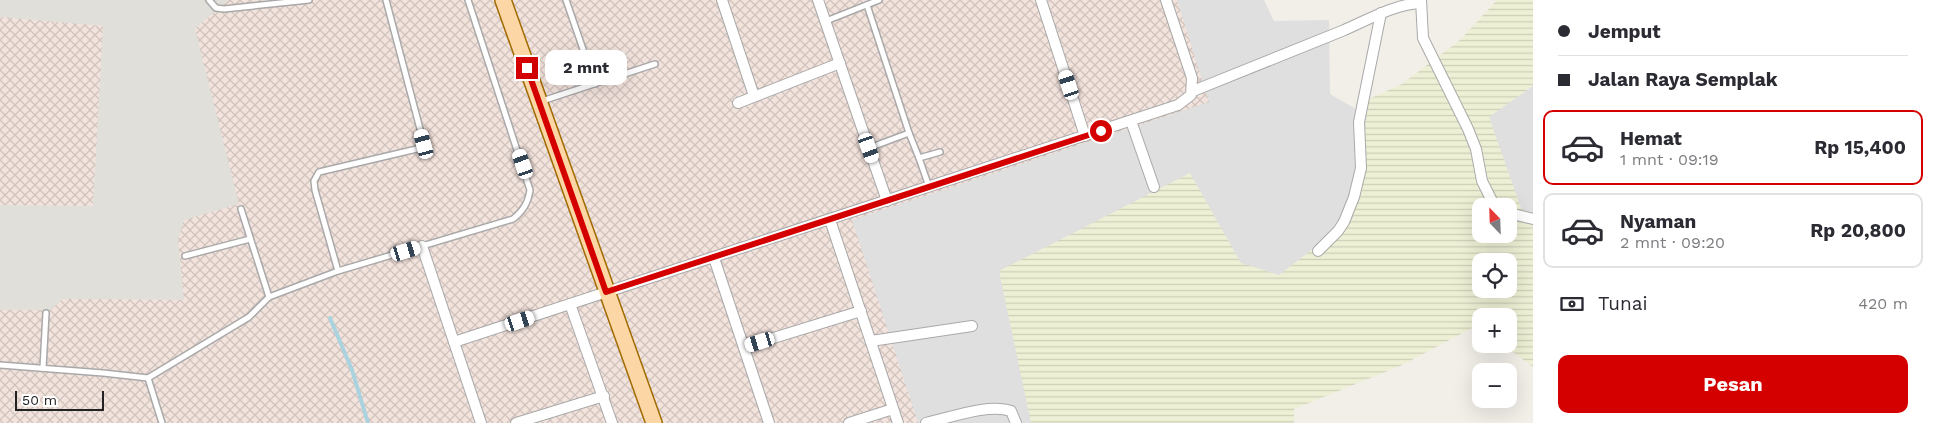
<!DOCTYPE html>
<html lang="id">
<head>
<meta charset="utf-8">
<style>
	body { margin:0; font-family:"Work Sans",sans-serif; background:#f2f2f3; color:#2b2b33; height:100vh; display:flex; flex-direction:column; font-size:19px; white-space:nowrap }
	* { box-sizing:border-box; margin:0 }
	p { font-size:16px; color:#7c7c81 }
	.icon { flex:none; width:28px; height:28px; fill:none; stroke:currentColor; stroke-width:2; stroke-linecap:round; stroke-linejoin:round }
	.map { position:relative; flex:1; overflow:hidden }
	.details { display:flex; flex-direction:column; background:#fff; width:400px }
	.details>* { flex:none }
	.banner { display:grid; align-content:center; height:110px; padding:0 25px; background:#fff }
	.needle { width:32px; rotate:337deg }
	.tools { position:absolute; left:1472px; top:198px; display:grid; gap:10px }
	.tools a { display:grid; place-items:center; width:45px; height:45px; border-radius:10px; background:#fff; box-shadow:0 5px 20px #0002; font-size:25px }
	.scale { position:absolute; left:15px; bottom:12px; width:89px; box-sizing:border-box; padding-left:5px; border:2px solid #222; border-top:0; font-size:14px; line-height:18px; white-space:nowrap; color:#222; -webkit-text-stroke:4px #fff; paint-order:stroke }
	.end { position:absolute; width:22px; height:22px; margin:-11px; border:6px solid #d40000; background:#fff; box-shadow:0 0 0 2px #fff }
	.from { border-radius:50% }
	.bubble { position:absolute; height:35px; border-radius:10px; background:#fff; box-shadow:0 5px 20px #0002; font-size:16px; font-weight:700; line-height:35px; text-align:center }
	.car { position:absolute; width:15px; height:30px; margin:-15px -8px; border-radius:6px; box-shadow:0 0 4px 1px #0007; background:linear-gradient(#fff 24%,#345 0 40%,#fff 0 76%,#345 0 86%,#fff 0) }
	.banner b { display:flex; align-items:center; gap:18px; height:48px; font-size:19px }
	.banner b+b { border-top:1px solid #e1e1e2 }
	.banner i { width:12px; height:12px; background:#2b2b33 }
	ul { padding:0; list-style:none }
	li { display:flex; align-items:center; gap:15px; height:75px; margin:0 10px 8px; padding:0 15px; border:2px solid #e1e1e2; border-radius:10px }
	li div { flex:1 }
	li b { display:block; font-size:19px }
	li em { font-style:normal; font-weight:700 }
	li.on { border-color:#d40000 }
	li>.icon { width:45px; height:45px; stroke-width:1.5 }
	.pay { display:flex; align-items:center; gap:12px; height:55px; padding:0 25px; font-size:19px }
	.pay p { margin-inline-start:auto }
	.action { display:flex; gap:10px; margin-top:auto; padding:10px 25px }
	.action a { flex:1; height:58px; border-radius:10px; background:#d40000; color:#fff; font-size:20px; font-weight:700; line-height:58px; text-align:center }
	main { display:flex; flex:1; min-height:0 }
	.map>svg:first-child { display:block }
	.residential { fill:#e0dfdf }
	.military { fill:url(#military-cross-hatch) }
	.airport { fill:#e1dfda }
	.farmland { fill:url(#farmland-rules); fill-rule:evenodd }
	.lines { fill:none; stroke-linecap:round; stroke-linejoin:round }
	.stream { stroke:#aad3df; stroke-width:4 }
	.lane-casing { stroke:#a9a9a9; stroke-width:8 }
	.street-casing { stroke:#a9a9a9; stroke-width:12 }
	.primary-casing { stroke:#a06b00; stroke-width:18 }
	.lane { stroke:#fff; stroke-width:5 }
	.street { stroke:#fff; stroke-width:10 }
	.primary { stroke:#fcd6a4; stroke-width:15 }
	.route { stroke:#d40000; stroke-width:6 }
</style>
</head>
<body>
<main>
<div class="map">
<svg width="1533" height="423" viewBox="0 0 1533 423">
	<defs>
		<pattern id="military-cross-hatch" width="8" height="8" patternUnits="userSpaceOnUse" patternTransform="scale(1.25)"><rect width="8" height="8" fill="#f3e3dd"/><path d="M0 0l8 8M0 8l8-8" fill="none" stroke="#d0c2bd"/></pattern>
		<pattern id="farmland-rules" width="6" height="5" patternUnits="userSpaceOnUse" patternTransform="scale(1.25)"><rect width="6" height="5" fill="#eef0d5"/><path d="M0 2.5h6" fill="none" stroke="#ccceb7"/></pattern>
	</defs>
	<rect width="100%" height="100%" fill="#f2efe9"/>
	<!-- residential -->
	<g class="residential">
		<polygon points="684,0 1264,0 1274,21 1329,20 1330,94 1375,120 1373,226 1041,423 403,423"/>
		<polygon points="1533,14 1533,256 1509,234 1509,206 1436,203"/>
	</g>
	<!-- military -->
	<polygon class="military" points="0,0 1177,0 1209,102 852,220 918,423 0,423"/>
	<!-- airport -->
	<polygon class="airport" points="0,0 228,0 195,29 239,204 184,220 178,239 184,300 63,299 50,310 0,310 0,205 93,206 103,26 0,17"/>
	<!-- farmland -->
	<path class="farmland" d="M1497 0H1533V86L1489 117 1521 208 1533 215V367L1502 344H1509V316H1481V328L1478 325 1400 366 1294 409V423H1031L999 271 1190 173 1241 263 1279 275 1353 218 1369 99 1402 84 1460 40ZM1481 206H1509V234H1481ZM1481 261H1509V289H1481Z"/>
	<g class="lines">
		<!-- stream -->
		<polyline class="stream" points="330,318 352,370 368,423"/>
		<!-- lane casing -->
		<g class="lane-casing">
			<g id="lane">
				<polyline points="209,0 216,8 224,9 309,0"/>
				<polyline points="566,0 595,84"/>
				<polyline points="867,5 909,133"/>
				<polyline points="826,21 879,0"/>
				<polyline points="542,101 655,64"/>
				<polyline points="869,148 909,133 919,158 940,152"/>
				<polyline points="919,158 927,181"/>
				<polyline points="241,209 269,297"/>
				<polyline points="185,256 250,239"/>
				<path d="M338 271 513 219C523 211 528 203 530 190L468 0"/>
				<polyline points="0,365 103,373 148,378 249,317 269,297 338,271 315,190 314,181 319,172 421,148 424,144 386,0"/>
				<polyline points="43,368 46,313"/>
				<polyline points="148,378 162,423"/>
			</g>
		</g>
		<!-- street casing -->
		<g class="street-casing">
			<g id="street">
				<polyline points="722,0 754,96"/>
				<polyline points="818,0 887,201"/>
				<polyline points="1041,0 1085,136"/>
				<polyline points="1421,0 1423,38 1468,129 1476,149 1482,181 1493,203 1498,206"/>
				<path d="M1193 91C1242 71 1292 51 1342 31 1368 20 1392 5 1420 3"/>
				<polyline points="738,103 840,63"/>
				<polyline points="1131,121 1154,187"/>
				<polyline points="1509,213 1533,219"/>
				<polyline points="830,220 898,423"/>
				<polyline points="422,246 481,423"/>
				<polyline points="1318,251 1338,231 1344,222 1354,197 1361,168 1359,122 1381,13"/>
				<polyline points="714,258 769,423"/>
				<polyline points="570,304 612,423"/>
				<polyline points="871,341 972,326"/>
				<polyline points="454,342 1178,105 1191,95 1192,78 1166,0"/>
				<polyline points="744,347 861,311"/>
				<polyline points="516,423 604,396"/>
				<polyline points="849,423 893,409"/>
				<path d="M926 423C949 418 989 403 1011 411L1016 423"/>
			</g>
		</g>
		<!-- primary casing -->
		<g class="primary-casing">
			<polyline id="primary" points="503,0 654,423"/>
		</g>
		<!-- lane -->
		<use href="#lane" class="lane"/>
		<!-- street -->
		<use href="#street" class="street"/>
		<!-- primary -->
		<use href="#primary" class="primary"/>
	</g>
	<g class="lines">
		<!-- route -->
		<polyline class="route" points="527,68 606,292 1101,131"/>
	</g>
</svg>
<div class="tools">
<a><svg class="needle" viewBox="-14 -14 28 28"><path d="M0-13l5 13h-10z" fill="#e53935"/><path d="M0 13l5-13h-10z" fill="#7c7c81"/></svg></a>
<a><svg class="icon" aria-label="locate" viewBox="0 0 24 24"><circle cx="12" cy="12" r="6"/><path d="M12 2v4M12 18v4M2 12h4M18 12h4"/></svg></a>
<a>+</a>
<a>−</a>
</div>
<div class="scale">50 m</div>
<i class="end from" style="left:1101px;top:131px"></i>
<i class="end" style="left:527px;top:68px"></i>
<div class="bubble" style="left:545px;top:50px;width:82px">2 mnt</div>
<i class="car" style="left:1069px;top:85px;rotate:342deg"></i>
<i class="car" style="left:424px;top:144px;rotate:345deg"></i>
<i class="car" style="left:869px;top:148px;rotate:161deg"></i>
<i class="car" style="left:523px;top:164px;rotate:341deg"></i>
<i class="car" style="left:406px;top:251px;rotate:73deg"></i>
<i class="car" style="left:520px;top:321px;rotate:72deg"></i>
<i class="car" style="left:760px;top:342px;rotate:253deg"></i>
</div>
<section class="details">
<div class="banner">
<b><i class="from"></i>Jemput</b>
<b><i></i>Jalan Raya Semplak</b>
</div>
<ul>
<li class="on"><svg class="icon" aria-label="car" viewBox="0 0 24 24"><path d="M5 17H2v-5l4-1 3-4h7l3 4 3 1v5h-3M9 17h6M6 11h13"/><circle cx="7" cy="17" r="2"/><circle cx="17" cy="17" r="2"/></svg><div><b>Hemat</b><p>1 mnt · 09:19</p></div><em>Rp 15,400</em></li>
<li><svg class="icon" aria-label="car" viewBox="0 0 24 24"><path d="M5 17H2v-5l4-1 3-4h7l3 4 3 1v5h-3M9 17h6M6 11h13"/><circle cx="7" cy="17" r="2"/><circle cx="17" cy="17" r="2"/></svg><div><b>Nyaman</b><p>2 mnt · 09:20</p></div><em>Rp 20,800</em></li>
</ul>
<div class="pay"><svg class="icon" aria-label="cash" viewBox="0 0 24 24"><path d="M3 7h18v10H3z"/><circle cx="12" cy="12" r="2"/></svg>Tunai<p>420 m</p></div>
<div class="action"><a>Pesan</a></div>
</section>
</main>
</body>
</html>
